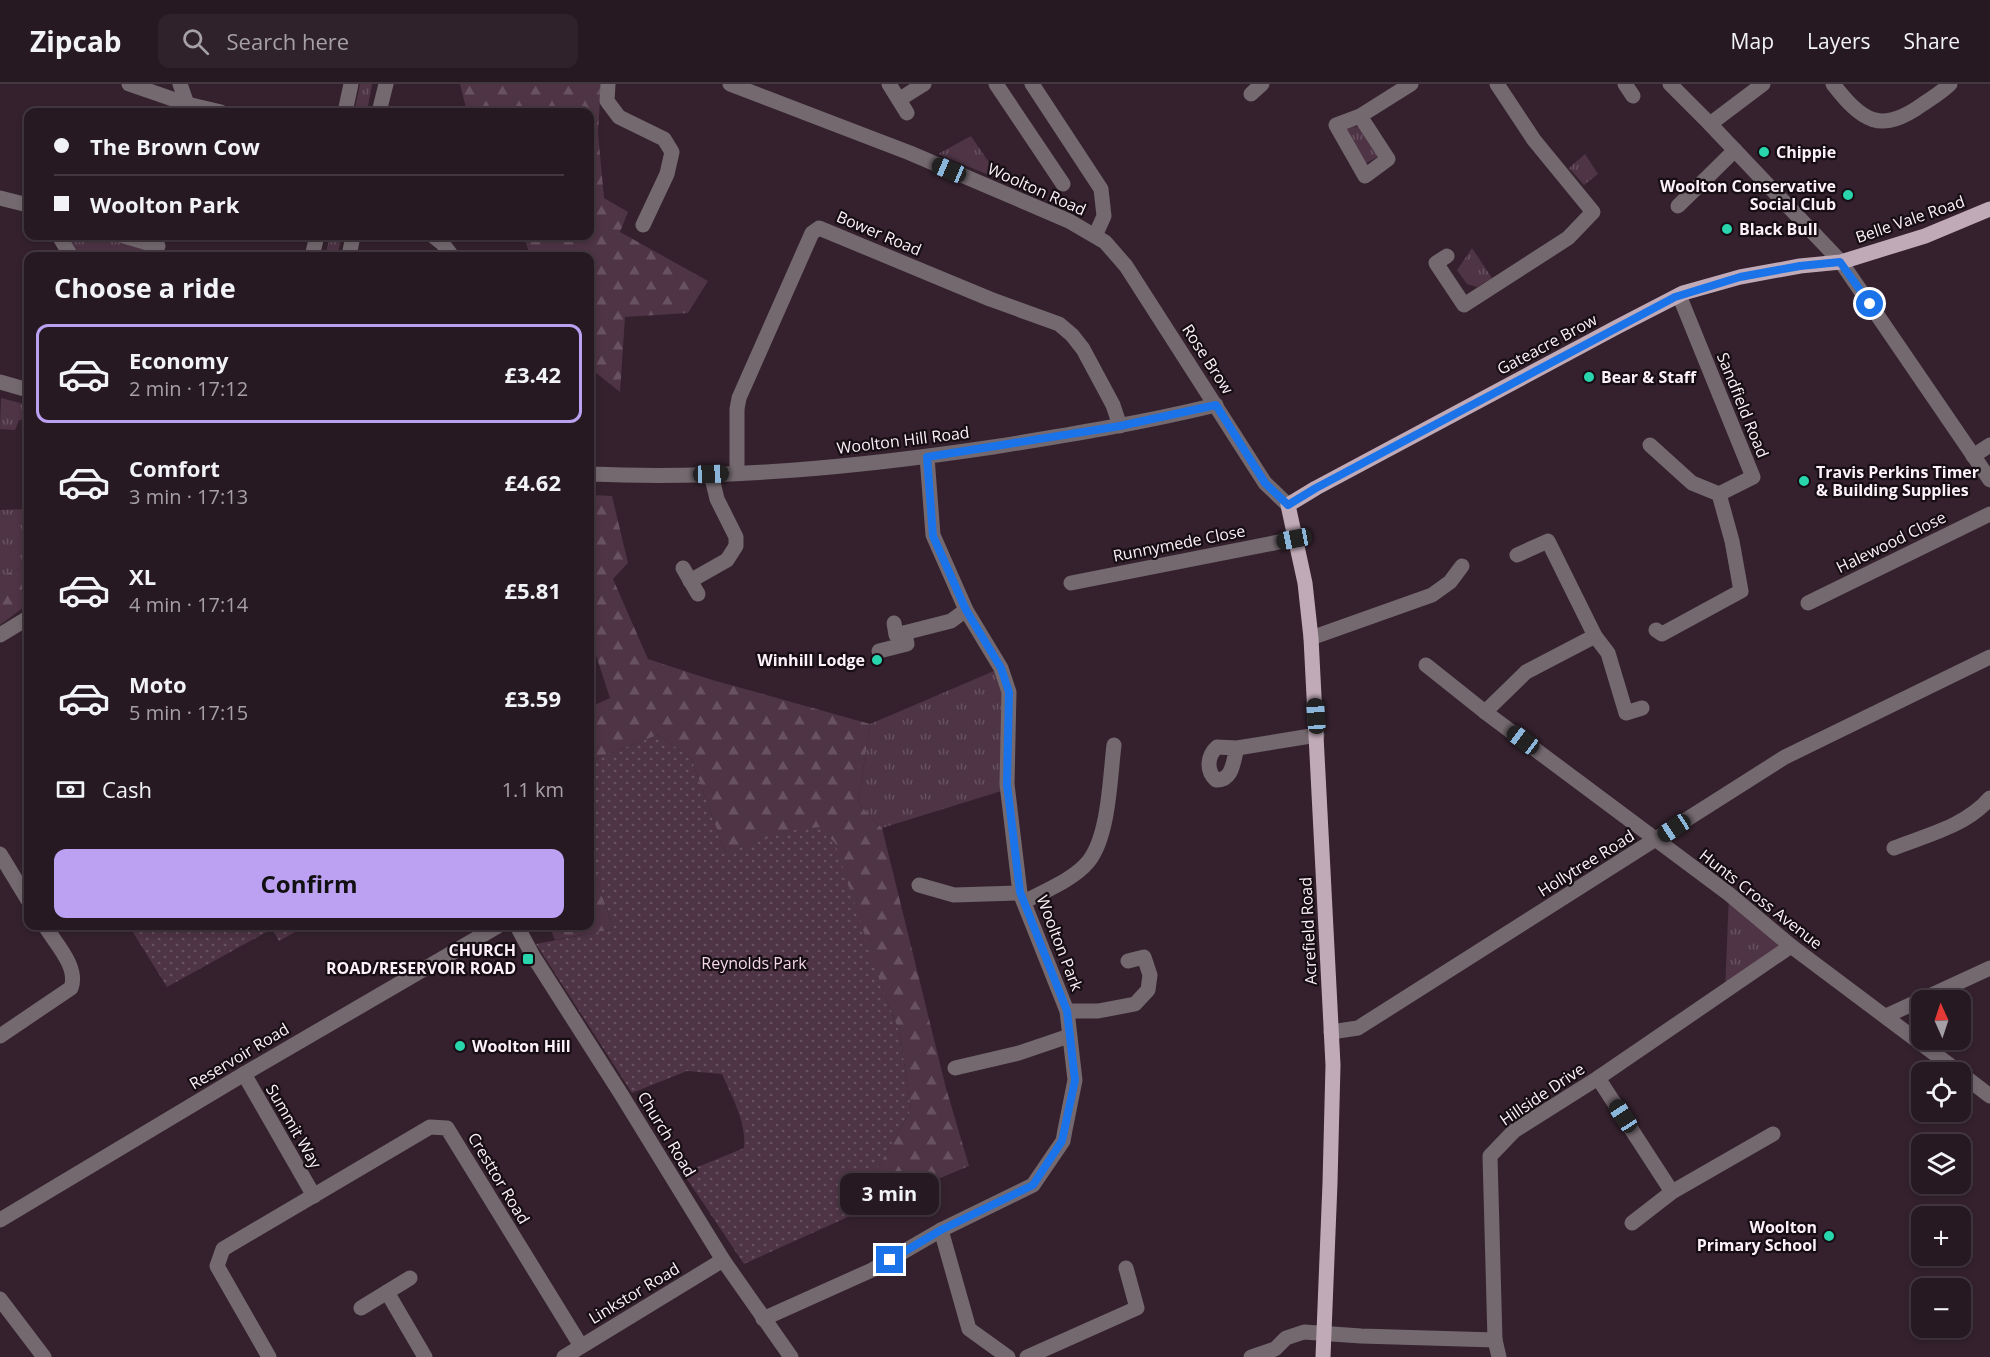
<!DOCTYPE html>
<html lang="en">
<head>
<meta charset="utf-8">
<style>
	body { margin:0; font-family:"Open Sans",sans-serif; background:#2f222a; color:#f1f3f6; height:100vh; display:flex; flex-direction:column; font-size:22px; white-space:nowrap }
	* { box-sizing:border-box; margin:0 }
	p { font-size:20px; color:#a4a0a5 }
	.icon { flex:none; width:33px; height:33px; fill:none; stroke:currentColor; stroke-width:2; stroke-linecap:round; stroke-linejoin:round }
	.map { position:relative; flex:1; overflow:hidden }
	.side { position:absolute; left:24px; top:168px; width:570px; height:678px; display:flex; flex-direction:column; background:#271922; border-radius:12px; box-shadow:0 3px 9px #0003,0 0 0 2px #433840 }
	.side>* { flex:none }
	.top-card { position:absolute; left:24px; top:24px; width:570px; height:132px; border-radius:12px; box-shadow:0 3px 9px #0003,0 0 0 2px #433840; display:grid; align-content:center; height:132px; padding:0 30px; background:#271922 }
	.needle { width:39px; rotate:357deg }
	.fabs { position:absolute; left:1911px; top:906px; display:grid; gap:12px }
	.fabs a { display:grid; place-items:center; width:60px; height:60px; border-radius:12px; background:#271922; box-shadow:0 3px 9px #0003,0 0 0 2px #433840; font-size:30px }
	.end { position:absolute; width:27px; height:27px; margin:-14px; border:8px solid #1a73e8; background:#fff; box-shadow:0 0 0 3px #fff }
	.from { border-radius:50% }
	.bubble { position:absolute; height:42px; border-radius:12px; background:#271922; box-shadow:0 3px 9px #0003,0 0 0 2px #433840; font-size:20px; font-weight:700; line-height:42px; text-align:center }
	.car { position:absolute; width:18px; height:36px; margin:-18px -9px; border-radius:8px; box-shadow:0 0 4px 2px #0007; background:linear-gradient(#222 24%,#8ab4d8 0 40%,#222 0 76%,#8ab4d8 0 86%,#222 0) }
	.top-card b { display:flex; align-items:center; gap:21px; height:57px; font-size:22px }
	.top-card b+b { border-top:2px solid #433840 }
	.top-card i { width:15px; height:15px; background:#f1f3f6 }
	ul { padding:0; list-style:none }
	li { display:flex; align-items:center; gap:18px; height:99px; margin:0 12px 9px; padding:0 18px; border:3px solid transparent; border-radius:12px }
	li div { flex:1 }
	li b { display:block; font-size:22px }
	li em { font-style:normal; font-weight:700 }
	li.selected { border-color:#bca0f2 }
	li>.icon { width:54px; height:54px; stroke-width:1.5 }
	h2 { padding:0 30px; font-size:27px; line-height:72px }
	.pay { display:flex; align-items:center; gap:15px; height:66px; padding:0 30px; font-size:22px }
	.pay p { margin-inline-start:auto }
	.primary-button { display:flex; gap:12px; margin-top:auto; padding:12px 30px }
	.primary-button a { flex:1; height:69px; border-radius:12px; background:#bca0f2; color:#111; font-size:24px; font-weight:700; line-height:69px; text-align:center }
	header { display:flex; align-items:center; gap:36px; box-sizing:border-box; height:84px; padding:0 30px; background:#271922; border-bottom:2px solid #433840 }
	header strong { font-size:28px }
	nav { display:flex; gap:33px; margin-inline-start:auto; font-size:21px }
	.search { width:420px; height:54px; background:#2f222a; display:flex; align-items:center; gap:15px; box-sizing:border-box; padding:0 21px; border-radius:12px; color:#a4a0a5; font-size:22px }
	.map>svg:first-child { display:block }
	.grass { fill:url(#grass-tufts) }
	.forest { fill:url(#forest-firs) }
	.park { fill:url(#park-dots) }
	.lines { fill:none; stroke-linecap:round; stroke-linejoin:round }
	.minor { stroke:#74696f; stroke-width:15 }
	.major { stroke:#c0aab7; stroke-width:15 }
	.route { stroke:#1a73e8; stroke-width:8 }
	.poi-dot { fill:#28d5ad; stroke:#160e13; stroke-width:2 }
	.labels { text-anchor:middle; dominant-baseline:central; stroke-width:4.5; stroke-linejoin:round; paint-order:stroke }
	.poi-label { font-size:16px; font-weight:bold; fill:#fdf0f8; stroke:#160e13; text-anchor:start }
	.street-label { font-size:16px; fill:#fdf0f8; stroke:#160e13 }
	.park-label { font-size:16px; fill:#f6d8ea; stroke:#160e13 }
</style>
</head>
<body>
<header>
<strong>Zipcab</strong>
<div class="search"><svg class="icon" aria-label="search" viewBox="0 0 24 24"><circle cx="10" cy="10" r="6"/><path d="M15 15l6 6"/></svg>Search here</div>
<nav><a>Map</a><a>Layers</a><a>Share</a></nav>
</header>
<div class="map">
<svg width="1990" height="1273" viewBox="0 0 1990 1273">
	<defs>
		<pattern id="grass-tufts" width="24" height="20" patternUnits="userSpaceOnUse" patternTransform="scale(1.5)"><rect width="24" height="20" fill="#4e3445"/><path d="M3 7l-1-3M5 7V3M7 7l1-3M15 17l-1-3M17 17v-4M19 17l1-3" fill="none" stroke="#685261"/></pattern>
		<pattern id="forest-firs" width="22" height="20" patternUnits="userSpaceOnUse" patternTransform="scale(1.5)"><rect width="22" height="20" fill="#4e3445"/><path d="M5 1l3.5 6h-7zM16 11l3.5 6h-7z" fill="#685261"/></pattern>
		<pattern id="park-dots" width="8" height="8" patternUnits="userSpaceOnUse" patternTransform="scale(1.5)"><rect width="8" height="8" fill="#4e3445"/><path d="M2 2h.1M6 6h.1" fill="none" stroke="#685261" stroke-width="1.8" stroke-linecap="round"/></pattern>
	</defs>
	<rect width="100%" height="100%" fill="#34212d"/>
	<!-- grass -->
	<g class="grass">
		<polygon points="360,0 372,0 367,28 354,28"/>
		<polygon points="1360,42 1379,72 1365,80 1343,44"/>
		<polygon points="971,52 1001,96 938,70"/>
		<polygon points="1585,70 1598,90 1584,101 1569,84"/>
		<polygon points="62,152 114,152 153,164 147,172 78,172"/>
		<polygon points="330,152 342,152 337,172 325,172"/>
		<polygon points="1472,164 1492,194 1477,203 1467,200 1457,186"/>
		<polygon points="1,314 28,321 28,335 19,336 15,346 0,345"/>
		<polygon points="28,425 28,481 0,492 0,426"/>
		<polygon points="1001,584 1008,705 882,744 858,719 870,640"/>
		<polygon points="1729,810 1791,862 1725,908"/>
	</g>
	<!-- forest -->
	<g class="forest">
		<polygon points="460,0 601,0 598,49 604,114 628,128 620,148 708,197 688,229 625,233 620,308 590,284 590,172 530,172 524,152 590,152 590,28 467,28"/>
		<polygon points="590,411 612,412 628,479 613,495 648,575 709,595 870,640 858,719 882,744 946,1004 969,1082 850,1132 911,1026 900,950 881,901 725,768 691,674 658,651 590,677 590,623 610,614 590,553"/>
		<polygon points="28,481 28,520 0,541 0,492"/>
		<polygon points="590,777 614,845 555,856 549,842 590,842"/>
	</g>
	<!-- park -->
	<g class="park">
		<path d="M658 651 691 674 725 768 794 746 820 743 835 759 881 901 900 950 911 1026 850 1132 744 1180 683 1089 744 1064C747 1039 732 1013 722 990L687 987 632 1009 536 860 614 845 590 777V677Z"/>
		<polygon points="129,842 306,842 279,857 272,845 167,903"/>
	</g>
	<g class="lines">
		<!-- minor -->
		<g class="minor">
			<polyline points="129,0 187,20 221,28"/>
			<polyline points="180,0 187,20"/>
			<polyline points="608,0 607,17 619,33 664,55 672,68 667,90 643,141"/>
			<polyline points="730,0 910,69 1069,137 1105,158 1126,182 1265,399 1288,421"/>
			<polyline points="889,0 907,29"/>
			<polyline points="996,0 1063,100"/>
			<polyline points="1032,0 1101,105 1104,132 1095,152"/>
			<polyline points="1625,0 1633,12"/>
			<polyline points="1670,0 1710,40 1841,178 1990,396"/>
			<path d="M1833 0C1862 37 1880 51 1923 20 1932 14 1942 8 1950 0"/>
			<polyline points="1251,10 1262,0"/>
			<polyline points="900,15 924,0"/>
			<polyline points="345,28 351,0"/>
			<polyline points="379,28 386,0"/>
			<polyline points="1360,32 1388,75 1365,92 1336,41 1360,32 1411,0"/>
			<polyline points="1710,40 1763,0"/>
			<polyline points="0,114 28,121"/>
			<polyline points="1678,122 1735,66"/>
			<polyline points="59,152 71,172"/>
			<polyline points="124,152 158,162 152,172"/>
			<polyline points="433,152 443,160 452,172"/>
			<polyline points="312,172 317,152"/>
			<polyline points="349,172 353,152"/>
			<polyline points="1447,172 1436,179 1464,221 1568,154 1593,128 1534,56 1497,0"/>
			<polyline points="0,298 28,306"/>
			<polyline points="1650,361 1692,399 1719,410"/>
			<polyline points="1973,372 1990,361"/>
			<polyline points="737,389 737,325 739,314 812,149 819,144 990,215 1059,240 1072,251 1083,265 1113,321 1120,342"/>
			<path d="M590 390C725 396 859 383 993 363 1068 351 1142 339 1216 321"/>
			<polyline points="1517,471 1548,457 1595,552 1608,569 1626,629 1642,624"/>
			<polyline points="683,484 698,510"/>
			<polyline points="690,497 727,476 736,462 736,453 717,415 711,390"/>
			<polyline points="1071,499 1294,455"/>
			<polyline points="1808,519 1990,430"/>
			<polyline points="894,539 896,551 951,537 966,526"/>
			<polyline points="1656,546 1662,550 1741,507 1732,457 1719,410 1753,393 1679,211"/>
			<polyline points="0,551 28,534"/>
			<polyline points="1311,554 1432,511 1450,498 1462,482"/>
			<polyline points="879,567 907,560 905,549"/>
			<polyline points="1426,581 1485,628 1729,810 1791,862 1959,988"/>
			<polyline points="1485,628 1526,588 1595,552"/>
			<path d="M1237 664 1217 663C1207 672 1206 687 1216 696 1233 697 1233 677 1237 664L1317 651"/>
			<path d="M1894 764C1927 751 1966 742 1990 714"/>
			<polyline points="0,770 28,816"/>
			<polyline points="919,801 954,811 1020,809"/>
			<path d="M1024 818C1044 807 1073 796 1088 778 1109 753 1110 693 1114 661"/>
			<polyline points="517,842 533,872 621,1010 723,1176 791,1273"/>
			<polyline points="1067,927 1098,927 1135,920 1148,906 1150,891 1144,873 1128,877"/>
			<polyline points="1886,932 1990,884"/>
			<polyline points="1331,948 1358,944 1785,673 1990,573"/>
			<path d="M0 952 71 904C79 883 55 859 45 842"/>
			<polyline points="955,984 1019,969 1069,952"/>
			<polyline points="1960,989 1990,1012"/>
			<polyline points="244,990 314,1112"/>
			<polyline points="1598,994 1672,1108"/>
			<polyline points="0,1136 244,990 498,842"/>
			<polyline points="1632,1139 1672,1108 1773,1050"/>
			<polyline points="941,1146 969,1245 1008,1273"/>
			<polyline points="387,1208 425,1273"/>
			<polyline points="0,1215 44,1273"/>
			<polyline points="361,1224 410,1194"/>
			<polyline points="763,1235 872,1186 941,1146 1033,1101 1063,1057 1065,1046 1075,996 1067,927 1020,809 1007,700 1009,608 1001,584 966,526 933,451 927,373"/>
			<polyline points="1495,1256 1499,1273"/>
			<polyline points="269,1273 217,1182 223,1165 430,1043 447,1044 581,1262"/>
			<polyline points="564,1273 723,1176"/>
			<polyline points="1027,1273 1137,1224 1126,1184"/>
			<polyline points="1251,1273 1275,1265 1286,1254 1304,1248 1361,1252 1495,1256 1490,1072 1514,1047 1598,994 1791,862"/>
		</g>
		<!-- major -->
		<polyline class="major" points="1323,1273 1330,1099 1333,981 1311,554 1305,499 1288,421 1316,404 1617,243 1683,209 1740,193 1800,182 1841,178 1925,152 1990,125"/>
	</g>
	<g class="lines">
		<!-- route -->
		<polyline class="route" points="890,1176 941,1146 1033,1101 1062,1057 1075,996 1067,927 1020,808 1007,700 1009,608 1001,584 966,526 933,452 927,373 1120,342 1216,321 1265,399 1288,421 1316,404 1675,213 1740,193 1800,182 1840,178 1870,220"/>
	</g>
	<!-- markers -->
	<g class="poi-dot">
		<circle cx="1764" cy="68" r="6"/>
		<circle cx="1848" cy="111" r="6"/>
		<circle cx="1727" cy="145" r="6"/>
		<circle cx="1589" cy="293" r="6"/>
		<circle cx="1804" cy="397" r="6"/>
		<circle cx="877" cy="576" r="6"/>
		<rect x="522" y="869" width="12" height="12" rx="3"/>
		<circle cx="460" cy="962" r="6"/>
		<circle cx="1829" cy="1152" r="6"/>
	</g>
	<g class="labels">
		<!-- poi labels -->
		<g class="poi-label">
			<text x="1776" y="68">Chippie</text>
			<text x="1836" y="102" text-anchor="end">Woolton Conservative<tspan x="1836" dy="18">Social Club</tspan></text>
			<text x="1739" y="145">Black Bull</text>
			<text x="1601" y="293">Bear &amp; Staff</text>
			<text x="1816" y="388">Travis Perkins Timer<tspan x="1816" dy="18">&amp; Building Supplies</tspan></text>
			<text x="865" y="576" text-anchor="end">Winhill Lodge</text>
			<text x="516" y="866" text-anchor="end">CHURCH<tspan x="516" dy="18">ROAD/RESERVOIR ROAD</tspan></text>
			<text x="472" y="962">Woolton Hill</text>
			<text x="1817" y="1143" text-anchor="end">Woolton<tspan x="1817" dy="18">Primary School</tspan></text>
		</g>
		<!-- street labels -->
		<g class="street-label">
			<text transform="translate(1037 105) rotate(24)">Woolton Road</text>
			<text transform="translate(1910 135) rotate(-19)">Belle Vale Road</text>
			<text transform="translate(879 149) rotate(23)">Bower Road</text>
			<text transform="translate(1547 260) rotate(-28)">Gateacre Brow</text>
			<text transform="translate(1208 275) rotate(57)">Rose Brow</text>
			<text transform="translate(1743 321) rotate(68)">Sandfield Road</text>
			<text transform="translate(903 356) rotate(-7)">Woolton Hill Road</text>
			<text transform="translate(1891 458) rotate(-26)">Halewood Close</text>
			<text transform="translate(1179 459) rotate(-11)">Runnymede Close</text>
			<text transform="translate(1586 779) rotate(-32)">Hollytree Road</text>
			<text transform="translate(1761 815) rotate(38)">Hunts Cross Avenue</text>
			<text transform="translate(1308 847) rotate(-93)">Acrefield Road</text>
			<text transform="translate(1060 859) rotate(69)">Woolton Park</text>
			<text transform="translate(239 972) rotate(-31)">Reservoir Road</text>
			<text transform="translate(1542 1010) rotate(-34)">Hillside Drive</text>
			<text transform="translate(294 1042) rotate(60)">Summit Way</text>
			<text transform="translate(667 1050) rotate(59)">Church Road</text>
			<text transform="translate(499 1094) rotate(59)">Cresttor Road</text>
			<text transform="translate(634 1209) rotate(-31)">Linkstor Road</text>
		</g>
		<!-- park labels -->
		<g class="park-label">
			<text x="754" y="879">Reynolds Park</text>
		</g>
	</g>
</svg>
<div class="fabs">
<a><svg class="needle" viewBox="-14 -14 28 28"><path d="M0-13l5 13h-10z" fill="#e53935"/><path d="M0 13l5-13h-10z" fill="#a4a0a5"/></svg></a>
<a><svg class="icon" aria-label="locate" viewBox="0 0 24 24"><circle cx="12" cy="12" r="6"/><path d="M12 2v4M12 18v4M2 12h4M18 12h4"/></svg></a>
<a><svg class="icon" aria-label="layers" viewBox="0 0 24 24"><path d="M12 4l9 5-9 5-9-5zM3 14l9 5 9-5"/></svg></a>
<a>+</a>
<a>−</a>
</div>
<i class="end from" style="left:1870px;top:220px"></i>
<i class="end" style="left:890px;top:1176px"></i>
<div class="bubble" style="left:840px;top:1089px;width:99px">3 min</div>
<i class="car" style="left:949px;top:86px;rotate:293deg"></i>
<i class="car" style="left:711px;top:390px;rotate:88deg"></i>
<i class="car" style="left:1294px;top:455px;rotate:259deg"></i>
<i class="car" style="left:1316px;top:632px;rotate:356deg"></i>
<i class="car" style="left:1523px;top:656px;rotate:307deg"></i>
<i class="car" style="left:1674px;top:744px;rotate:237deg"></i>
<i class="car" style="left:1623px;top:1032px;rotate:327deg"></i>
<div class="top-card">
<b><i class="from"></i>The Brown Cow</b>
<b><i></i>Woolton Park</b>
</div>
<section class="side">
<h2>Choose a ride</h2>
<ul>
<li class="selected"><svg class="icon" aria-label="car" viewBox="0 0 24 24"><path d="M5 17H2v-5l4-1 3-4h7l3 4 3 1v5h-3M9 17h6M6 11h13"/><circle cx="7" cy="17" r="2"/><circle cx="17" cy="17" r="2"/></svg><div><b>Economy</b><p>2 min · 17:12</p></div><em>£3.42</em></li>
<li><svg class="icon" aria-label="car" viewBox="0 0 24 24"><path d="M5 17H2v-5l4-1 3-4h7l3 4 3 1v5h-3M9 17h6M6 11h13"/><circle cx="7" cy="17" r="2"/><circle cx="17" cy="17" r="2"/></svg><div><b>Comfort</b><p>3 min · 17:13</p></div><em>£4.62</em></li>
<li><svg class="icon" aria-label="car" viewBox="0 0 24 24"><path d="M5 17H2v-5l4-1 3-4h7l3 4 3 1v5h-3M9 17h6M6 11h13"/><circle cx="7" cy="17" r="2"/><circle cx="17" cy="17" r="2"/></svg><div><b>XL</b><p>4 min · 17:14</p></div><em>£5.81</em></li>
<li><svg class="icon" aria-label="car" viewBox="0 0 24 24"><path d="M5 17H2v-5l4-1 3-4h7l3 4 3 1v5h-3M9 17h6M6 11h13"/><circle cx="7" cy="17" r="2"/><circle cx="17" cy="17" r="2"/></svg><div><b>Moto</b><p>5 min · 17:15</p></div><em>£3.59</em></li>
</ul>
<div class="pay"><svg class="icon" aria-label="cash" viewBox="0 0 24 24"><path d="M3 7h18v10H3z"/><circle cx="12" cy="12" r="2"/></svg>Cash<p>1.1 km</p></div>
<div class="primary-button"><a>Confirm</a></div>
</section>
</div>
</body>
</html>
